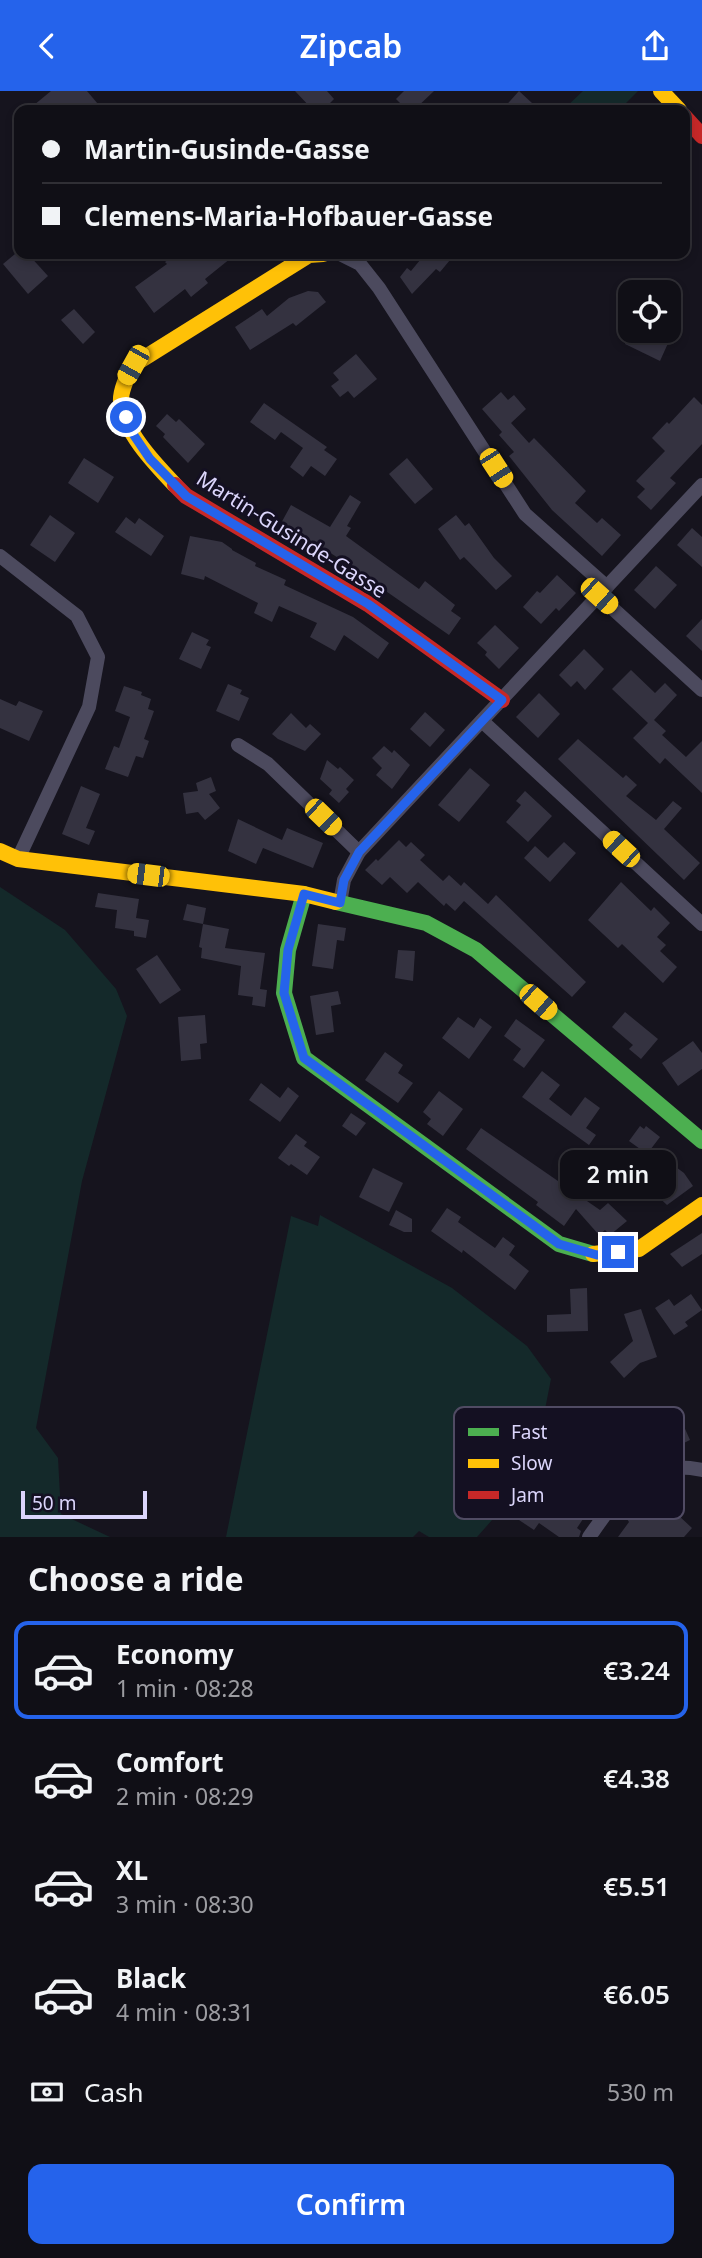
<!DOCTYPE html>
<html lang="en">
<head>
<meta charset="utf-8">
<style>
	body { margin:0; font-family:"Noto Sans",sans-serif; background:#19181f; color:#f1f3f6; height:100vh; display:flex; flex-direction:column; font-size:26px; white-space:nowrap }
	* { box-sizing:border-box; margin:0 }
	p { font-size:23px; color:#9c9ca1 }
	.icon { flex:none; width:38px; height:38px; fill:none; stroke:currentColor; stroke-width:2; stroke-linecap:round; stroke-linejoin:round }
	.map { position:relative; height:1446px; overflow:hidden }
	.sheet { display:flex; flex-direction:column; background:#100f16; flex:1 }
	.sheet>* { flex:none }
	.hud { position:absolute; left:14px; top:14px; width:676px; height:154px; border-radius:14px; box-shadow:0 4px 10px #0003,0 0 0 2px #302f35; display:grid; align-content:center; height:154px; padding:0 28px; background:#100f16 }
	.buttons { position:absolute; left:618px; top:189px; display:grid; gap:14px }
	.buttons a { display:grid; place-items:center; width:63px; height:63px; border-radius:14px; background:#100f16; box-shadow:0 4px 10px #0003,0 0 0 2px #302f35; font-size:35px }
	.scale { position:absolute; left:21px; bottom:18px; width:126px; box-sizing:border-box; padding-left:7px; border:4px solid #dbd5fb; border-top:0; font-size:19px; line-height:24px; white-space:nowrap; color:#dbd5fb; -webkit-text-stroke:5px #141022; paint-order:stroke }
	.end { position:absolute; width:32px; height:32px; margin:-16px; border:9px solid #2563eb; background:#fff; box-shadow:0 0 0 4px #fff }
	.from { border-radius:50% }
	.bubble { position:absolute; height:49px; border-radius:14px; background:#100f16; box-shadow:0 4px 10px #0003,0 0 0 2px #302f35; font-size:23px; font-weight:600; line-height:49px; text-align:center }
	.car { position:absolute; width:21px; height:42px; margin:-21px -10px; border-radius:9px; box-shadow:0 0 5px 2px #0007; background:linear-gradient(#f5c518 24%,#345 0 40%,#f5c518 0 76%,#345 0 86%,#f5c518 0) }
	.hud b { display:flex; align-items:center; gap:24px; height:66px; font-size:26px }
	.hud b+b { border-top:2px solid #302f35 }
	.hud i { width:18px; height:18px; background:#f1f3f6 }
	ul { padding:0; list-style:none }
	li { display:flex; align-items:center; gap:21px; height:98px; margin:0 14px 10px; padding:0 14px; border:4px solid transparent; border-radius:14px }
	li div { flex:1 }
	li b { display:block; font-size:26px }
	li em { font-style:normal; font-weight:600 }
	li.on { border-color:#2563eb }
	li>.icon { width:63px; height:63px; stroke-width:1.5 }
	h2 { padding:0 28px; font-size:32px; line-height:84px }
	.pay { display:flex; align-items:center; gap:18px; height:77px; padding:0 28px; font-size:26px }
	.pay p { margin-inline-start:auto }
	.button { display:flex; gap:14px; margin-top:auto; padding:14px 28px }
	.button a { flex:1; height:80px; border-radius:14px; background:#2563eb; color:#fff; font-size:28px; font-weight:600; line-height:80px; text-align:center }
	header { display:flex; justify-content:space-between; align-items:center; height:91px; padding:0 28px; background:#2563eb; color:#fff; font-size:32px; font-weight:600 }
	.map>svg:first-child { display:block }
	.green { fill:#14292a }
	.building { fill:#343240 }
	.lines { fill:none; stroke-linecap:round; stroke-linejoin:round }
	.street { stroke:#4c4a5e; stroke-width:14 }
	.fast { stroke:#4caf50; stroke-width:16 }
	.slow { stroke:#ffc107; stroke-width:16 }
	.jam { stroke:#c62828; stroke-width:16 }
	.route { stroke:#2563eb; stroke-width:9 }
	.labels { text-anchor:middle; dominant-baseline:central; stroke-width:6; stroke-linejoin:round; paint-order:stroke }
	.street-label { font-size:21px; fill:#dbd5fb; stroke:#141022 }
	.key { fill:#141022; stroke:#504b63; stroke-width:2 }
	.key-label { font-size:19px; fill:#dbd5fb }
</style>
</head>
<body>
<header><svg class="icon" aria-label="back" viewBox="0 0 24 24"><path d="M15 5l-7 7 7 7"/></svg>Zipcab<svg class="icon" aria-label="share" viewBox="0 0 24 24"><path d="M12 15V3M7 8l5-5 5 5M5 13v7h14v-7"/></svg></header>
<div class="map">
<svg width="702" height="1446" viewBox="0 0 702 1446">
	<rect width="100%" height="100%" fill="#16141e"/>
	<!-- green -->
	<g class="green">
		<polygon points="583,0 638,0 619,19 563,19"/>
		<polygon points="0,796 65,839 116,898 127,925 82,1090 36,1337 58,1367 61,1423 110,1446 0,1446"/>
		<polygon points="320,1124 452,1197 527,1255 551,1288 532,1384 477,1446 429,1446 419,1440 413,1446 226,1446 291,1125 318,1135"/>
	</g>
	<!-- building -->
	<g class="building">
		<polygon points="51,0 87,0 103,19 28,19"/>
		<polygon points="295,0 327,0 334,8 329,13 335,19 313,19"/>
		<polygon points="404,0 434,0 414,19 407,19 396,8"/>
		<polygon points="519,0 532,12 525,19 502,19"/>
		<polygon points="15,163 28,163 48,185 28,203 3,173"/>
		<polygon points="176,163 236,163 205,188 208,192 191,206 185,198 154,222 135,196 167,173 165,171"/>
		<polygon points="425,163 455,163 440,181 436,178 412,203 400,186 407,177 411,180"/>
		<polygon points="308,200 318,201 326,211 296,235 293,232 250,259 235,236 262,218 267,225 289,207"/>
		<polygon points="74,218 95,241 83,253 61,229"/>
		<polygon points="631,240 669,240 665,248 669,250 660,270 625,253"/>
		<polygon points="356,263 377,288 354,307 348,300 340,306 331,295 339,289 333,282"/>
		<polygon points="501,301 508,309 514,304 526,318 511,332 529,352 534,347 586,400 575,412 597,432 602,427 621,444 602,465 552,419 509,365 514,361 499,344 502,341 482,318"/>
		<polygon points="694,306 702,314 702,353 670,387 676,392 651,419 637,406 645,398 636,390 665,360 652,347 667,331 669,333"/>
		<polygon points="264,312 327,356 324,359 337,368 325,385 311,375 303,386 290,376 303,357 281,341 275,349 250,331"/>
		<polygon points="167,323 176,331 179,328 205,353 188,372 163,346 165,343 156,335"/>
		<polygon points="84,367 114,386 98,412 68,392"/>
		<polygon points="407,367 433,398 415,413 389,383"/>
		<polygon points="350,404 361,411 347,435 351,437 346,445 419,498 425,490 455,514 451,520 461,527 449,544 380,496 378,499 354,482 356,478 308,448 306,450 279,436 291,414 330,436"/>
		<polygon points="50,424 75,442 55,471 30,454"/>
		<polygon points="456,424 465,435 469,432 494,467 512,485 496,499 464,466 460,469 438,438"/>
		<polygon points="126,426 135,433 139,427 164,445 151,465 115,441"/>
		<polygon points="692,437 702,446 702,476 677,454"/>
		<polygon points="190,445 222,451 232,458 232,459 256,472 255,475 286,489 284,494 353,526 389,552 378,568 344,544 335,560 310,546 317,532 279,515 272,531 254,522 258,512 205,485 204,489 181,483"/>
		<polygon points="656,475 677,494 655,518 634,499"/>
		<polygon points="557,484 576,502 559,520 556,517 541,533 523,516 537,500 540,502"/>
		<polygon points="702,528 702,560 686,545"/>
		<polygon points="495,534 519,557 499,578 485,564 487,561 477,552"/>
		<polygon points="192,541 209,549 206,554 211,556 201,578 179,568"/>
		<polygon points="584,558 604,578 585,599 577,590 571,596 559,584"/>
		<polygon points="631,579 655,602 665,592 677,604 654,629 666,640 662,644 686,666 702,650 702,702 665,667 660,673 633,647 648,632 612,598"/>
		<polygon points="228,593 242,599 240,603 249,607 239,630 216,620"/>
		<polygon points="124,595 142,601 141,604 151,608 148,618 154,620 144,648 149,650 143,667 136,665 128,686 105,678 114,655 119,657 130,626 115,620"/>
		<polygon points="539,602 560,623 538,647 516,626"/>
		<polygon points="0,608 16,615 19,610 43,620 29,650 0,637"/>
		<polygon points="425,621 445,639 430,656 410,638"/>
		<polygon points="291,622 306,637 310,633 321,643 305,660 278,648 272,643"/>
		<polygon points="578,648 623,687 626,684 637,694 626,705 656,729 673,710 682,717 664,738 700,772 684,789 558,668"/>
		<polygon points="384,655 392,662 394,659 410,674 392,698 376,684 382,677 372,667"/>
		<polygon points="327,669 338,678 340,676 354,689 346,698 349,701 339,712 329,703 332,699 320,688"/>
		<polygon points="470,677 490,694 459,731 438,714"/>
		<polygon points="211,686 216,700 209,703 220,717 205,729 198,721 186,723 183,702 198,700 196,692"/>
		<polygon points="81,695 100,703 86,737 95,740 89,754 62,743"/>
		<polygon points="525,700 552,725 528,751 506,731 521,714 516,710"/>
		<polygon points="238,728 282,749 287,737 323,752 313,777 263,757 256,773 228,760"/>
		<polygon points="399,749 406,756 411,751 425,764 420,769 443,790 449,784 461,795 464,791 488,813 496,804 586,891 572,906 464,810 455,820 446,812 444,815 418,791 407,802 390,786 382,794 365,779 376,768 378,770"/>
		<polygon points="564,751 576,762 550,791 524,767 535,755 548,767"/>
		<polygon points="621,791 651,820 654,816 670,832 657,846 666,854 660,860 677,876 663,892 622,853 618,857 588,829"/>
		<polygon points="98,802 139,808 136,827 149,829 146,847 134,845 134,840 115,837 117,819 95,816"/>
		<polygon points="187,813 206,817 203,833 183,829"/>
		<polygon points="203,833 229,838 225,857 265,862 260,898 267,899 265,916 252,914 253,906 238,904 241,875 201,867 202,857 199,856"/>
		<polygon points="318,833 346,837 344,850 337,849 333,878 312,875"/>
		<polygon points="398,859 415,860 413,890 395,887"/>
		<polygon points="157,864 181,899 160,913 136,878"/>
		<polygon points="338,900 341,913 331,915 334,941 316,944 310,905"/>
		<polygon points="625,921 658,948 641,968 629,958 633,954 612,936"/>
		<polygon points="205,924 207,952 200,953 201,968 181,970 178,926"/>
		<polygon points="458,926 474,937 480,927 492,936 469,968 442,947"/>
		<polygon points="516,928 545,949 524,977 513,969 521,958 504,945"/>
		<polygon points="693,950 702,962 702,978 678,995 662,972"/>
		<polygon points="385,961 403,974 398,982 413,992 398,1012 365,989"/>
		<polygon points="542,980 560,994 549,1008 571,1025 585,1006 600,1017 586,1037 596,1044 589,1054 522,1006"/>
		<polygon points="261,992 280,1007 288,996 299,1005 280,1031 249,1009"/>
		<polygon points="439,1000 463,1018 443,1045 427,1033 431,1028 423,1021"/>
		<polygon points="351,1022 366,1032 356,1045 342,1035"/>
		<polygon points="640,1035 644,1038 646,1035 660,1046 647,1063 629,1050"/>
		<polygon points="481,1037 600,1119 608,1112 627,1130 610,1144 605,1139 599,1144 576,1118 564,1135 536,1114 538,1111 466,1058"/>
		<polygon points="296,1043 307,1051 304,1055 320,1066 307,1084 291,1073 289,1075 278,1067"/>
		<polygon points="669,1071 684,1082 693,1095 667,1114 649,1097"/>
		<polygon points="373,1077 403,1092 389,1121 359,1106"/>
		<polygon points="447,1117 461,1126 458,1131 495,1157 503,1146 515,1155 509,1164 529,1180 515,1199 463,1159 462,1162 431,1140"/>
		<polygon points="396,1119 412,1128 412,1141 404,1141 389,1134"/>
		<polygon points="702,1142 702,1163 682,1176 670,1163"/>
		<polygon points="587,1197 588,1240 547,1241 547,1224 571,1223 570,1198"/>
		<polygon points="691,1203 702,1219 685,1231 688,1235 674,1244 655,1217 669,1208 674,1215"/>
		<polygon points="641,1218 657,1266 640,1272 624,1287 610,1271 633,1250 624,1223"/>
		<polygon points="678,1322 690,1349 631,1378 628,1374 602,1401 583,1382 615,1353"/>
		<polygon points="540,1398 583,1428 577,1437 581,1440 579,1446 559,1446 539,1432 534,1439 519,1429"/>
		<polygon points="646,1407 659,1419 662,1415 675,1427 678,1424 692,1437 684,1446 618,1446 629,1431 627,1428"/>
	</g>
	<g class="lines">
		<!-- street -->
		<g class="street">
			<polyline points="340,163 360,173 379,197 525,423 607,496"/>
			<polyline points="0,465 77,525 98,566 89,616 18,768"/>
			<polyline points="599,505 702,599"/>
			<polyline points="482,630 702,833"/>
			<polyline points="238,654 268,673 359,761"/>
			<polyline points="340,812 344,789 359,761 702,394"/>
			<path d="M589 1446C620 1403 642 1366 702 1379"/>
		</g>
		<!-- fast -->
		<g class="fast">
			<polyline points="304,803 288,859 284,902 304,967 559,1153 593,1163"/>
			<polyline points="336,811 426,832 476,859 702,1050"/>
		</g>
		<!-- slow -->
		<g class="slow">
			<polyline points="661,0 679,19"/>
			<path d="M175 394C156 374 123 340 121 311 120 299 128 284 133 274L309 164 323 163"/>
			<polyline points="0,760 18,768 304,803 336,811"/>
			<polyline points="593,1163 639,1158 702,1114"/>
		</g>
		<!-- jam -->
		<g class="jam">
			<polyline points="684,25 702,45"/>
			<polyline points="175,394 186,405 368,513 502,609"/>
		</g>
	</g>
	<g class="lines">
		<!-- route -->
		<polyline class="route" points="126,326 131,340 150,368 186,405 368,513 502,609 359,761 344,789 340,812 304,803 288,859 284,902 304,967 559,1153 597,1164 618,1161"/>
	</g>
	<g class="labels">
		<!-- street labels -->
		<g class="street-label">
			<text transform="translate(292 443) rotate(32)">Martin-Gusinde-Gasse</text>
		</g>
	</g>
	<!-- legend -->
	<rect x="454" y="1316" width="230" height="112" rx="10" class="key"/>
	<rect x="468" y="1337" width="31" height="8" fill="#4caf50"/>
	<rect x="468" y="1368" width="31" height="9" fill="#ffc107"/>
	<rect x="468" y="1400" width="31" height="8" fill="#c62828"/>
	<g class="key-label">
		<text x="511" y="1348">Fast</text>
		<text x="511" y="1379">Slow</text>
		<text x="511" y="1411">Jam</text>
	</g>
</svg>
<div class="buttons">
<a><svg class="icon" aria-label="locate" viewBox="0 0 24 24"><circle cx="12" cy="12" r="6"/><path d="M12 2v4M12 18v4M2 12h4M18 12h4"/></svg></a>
</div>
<div class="scale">50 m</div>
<i class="end from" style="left:126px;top:326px"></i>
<i class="end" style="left:618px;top:1161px"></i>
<div class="bubble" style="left:560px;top:1059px;width:116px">2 min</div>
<i class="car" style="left:133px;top:274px;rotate:209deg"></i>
<i class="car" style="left:496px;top:377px;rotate:147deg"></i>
<i class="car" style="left:599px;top:505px;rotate:132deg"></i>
<i class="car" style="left:323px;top:726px;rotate:134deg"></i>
<i class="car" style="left:621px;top:758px;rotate:313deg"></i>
<i class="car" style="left:148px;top:784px;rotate:277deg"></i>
<i class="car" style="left:538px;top:911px;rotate:131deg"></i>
<div class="hud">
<b><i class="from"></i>Martin-Gusinde-Gasse</b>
<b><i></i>Clemens-Maria-Hofbauer-Gasse</b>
</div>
</div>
<section class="sheet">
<h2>Choose a ride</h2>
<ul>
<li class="on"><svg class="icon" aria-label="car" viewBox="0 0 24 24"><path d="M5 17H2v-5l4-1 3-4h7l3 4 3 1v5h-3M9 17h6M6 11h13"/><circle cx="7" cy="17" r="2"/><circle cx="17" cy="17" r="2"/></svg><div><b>Economy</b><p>1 min · 08:28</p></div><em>€3.24</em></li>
<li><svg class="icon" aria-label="car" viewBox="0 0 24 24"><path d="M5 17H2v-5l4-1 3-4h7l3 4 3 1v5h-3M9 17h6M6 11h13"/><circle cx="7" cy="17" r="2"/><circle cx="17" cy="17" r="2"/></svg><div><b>Comfort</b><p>2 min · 08:29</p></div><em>€4.38</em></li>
<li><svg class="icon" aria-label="car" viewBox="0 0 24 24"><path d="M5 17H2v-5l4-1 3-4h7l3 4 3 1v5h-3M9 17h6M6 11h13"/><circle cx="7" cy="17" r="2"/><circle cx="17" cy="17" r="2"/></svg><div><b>XL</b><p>3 min · 08:30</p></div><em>€5.51</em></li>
<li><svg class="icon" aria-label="car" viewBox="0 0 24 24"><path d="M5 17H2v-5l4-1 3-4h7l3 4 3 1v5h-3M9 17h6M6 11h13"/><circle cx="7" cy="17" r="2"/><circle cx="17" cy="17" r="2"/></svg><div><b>Black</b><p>4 min · 08:31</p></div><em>€6.05</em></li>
</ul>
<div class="pay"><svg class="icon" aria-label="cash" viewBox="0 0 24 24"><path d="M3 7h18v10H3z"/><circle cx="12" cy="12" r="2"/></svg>Cash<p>530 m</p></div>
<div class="button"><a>Confirm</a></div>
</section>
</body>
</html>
